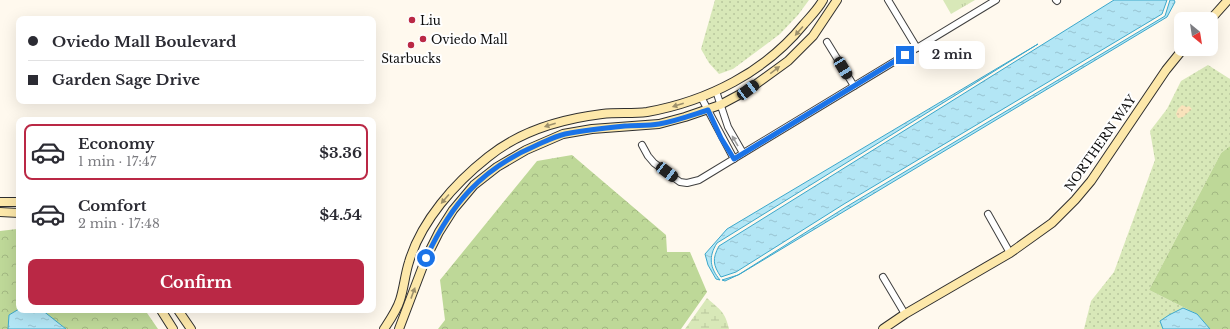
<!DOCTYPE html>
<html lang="en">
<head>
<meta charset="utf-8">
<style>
	body { margin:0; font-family:"Libre Baskerville",serif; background:#f2f2f3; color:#2b2b33; height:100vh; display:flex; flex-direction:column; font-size:15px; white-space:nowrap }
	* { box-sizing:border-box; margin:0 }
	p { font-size:13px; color:#7c7c81 }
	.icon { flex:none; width:22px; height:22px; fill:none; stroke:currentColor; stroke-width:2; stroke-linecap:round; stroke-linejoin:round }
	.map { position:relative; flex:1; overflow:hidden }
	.drawer { position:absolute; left:16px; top:117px; width:360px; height:196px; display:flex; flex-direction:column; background:#fff; border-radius:8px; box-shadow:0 4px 16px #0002 }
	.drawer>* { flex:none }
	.banner { position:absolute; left:16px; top:16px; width:360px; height:88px; border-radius:8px; box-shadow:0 4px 16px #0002; display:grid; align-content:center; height:88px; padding:0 12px; background:#fff }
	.needle { width:26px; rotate:150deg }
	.tools { position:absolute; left:1174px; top:12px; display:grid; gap:8px }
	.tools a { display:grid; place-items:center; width:44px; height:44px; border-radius:8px; background:#fff; box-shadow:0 4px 16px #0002; font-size:20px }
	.end { position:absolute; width:18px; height:18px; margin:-9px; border:5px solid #1a73e8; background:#fff; box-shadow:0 0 0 2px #fff }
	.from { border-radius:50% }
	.bubble { position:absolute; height:28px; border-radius:8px; background:#fff; box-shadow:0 4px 16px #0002; font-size:13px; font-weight:700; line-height:28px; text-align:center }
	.car { position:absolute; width:12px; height:24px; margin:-12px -6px; border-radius:5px; box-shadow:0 0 3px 1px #0007; background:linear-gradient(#222 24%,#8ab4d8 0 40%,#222 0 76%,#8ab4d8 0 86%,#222 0) }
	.banner b { display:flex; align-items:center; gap:14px; height:38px; font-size:15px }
	.banner b+b { border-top:1px solid #e1e1e2 }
	.banner i { width:10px; height:10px; background:#2b2b33 }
	ul { padding:7px 0 0; list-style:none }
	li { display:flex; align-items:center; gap:12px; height:56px; margin:0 8px 6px; padding:0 4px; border:2px solid transparent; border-radius:8px }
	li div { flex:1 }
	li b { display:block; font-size:15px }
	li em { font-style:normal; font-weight:700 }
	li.on { border-color:#ba2845 }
	li>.icon { width:36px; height:36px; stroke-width:1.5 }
	.primary-button { display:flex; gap:8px; margin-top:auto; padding:8px 12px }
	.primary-button a { flex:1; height:46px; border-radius:8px; background:#ba2845; color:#fff; font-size:16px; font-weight:700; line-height:46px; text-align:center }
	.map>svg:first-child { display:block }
	.grass { fill:url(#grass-dots) }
	.forest { fill:url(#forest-crowns) }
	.wetland { fill:url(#wetland-marsh) }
	.sand { fill:url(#sand-dots) }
	.park { fill:url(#park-tufts) }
	.water { fill:url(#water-ripples); stroke:#3ca7ca }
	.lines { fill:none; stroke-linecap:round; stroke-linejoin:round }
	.street-casing { stroke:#404040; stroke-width:8 }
	.secondary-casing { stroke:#2f2f2f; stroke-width:10 }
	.street { stroke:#fff; stroke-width:6 }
	.secondary { stroke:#fde8aa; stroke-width:8 }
	.oneway { fill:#9d906b }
	.oneway2 { fill:#9e9e9e }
	.route { stroke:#1a73e8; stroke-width:5 }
	.poi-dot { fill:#ba2845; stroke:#fff; stroke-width:1.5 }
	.labels { text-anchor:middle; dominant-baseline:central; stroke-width:4; stroke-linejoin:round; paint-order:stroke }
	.poi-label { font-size:12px; fill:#0d0d0d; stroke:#fff; text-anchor:start }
	.street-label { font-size:12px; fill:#0d0d0d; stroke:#fff }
</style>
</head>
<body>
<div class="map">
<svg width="1230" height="329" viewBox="0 0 1230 329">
	<defs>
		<pattern id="grass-dots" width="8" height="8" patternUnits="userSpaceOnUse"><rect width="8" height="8" fill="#d8e8b8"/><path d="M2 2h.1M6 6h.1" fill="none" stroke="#b8c69d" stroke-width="1.8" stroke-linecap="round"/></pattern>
		<pattern id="forest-crowns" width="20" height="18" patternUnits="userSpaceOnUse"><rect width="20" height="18" fill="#bed898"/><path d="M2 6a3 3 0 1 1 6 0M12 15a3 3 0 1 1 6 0" fill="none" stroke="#a2b882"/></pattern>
		<pattern id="wetland-marsh" width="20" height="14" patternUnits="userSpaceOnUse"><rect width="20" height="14" fill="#d8e8b8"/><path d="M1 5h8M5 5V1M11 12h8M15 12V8" fill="none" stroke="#b8c69d"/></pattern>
		<pattern id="sand-dots" width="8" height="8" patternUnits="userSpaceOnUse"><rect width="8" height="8" fill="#f9e2bb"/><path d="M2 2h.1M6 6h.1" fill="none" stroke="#d4c1a0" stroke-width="1.8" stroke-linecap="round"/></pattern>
		<pattern id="park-tufts" width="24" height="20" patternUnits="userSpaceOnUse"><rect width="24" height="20" fill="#d8e8b8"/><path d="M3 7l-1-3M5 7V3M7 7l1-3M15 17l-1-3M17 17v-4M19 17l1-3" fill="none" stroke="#b8c69d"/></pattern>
		<pattern id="water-ripples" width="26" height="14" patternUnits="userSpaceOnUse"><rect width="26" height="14" fill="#b3e6f5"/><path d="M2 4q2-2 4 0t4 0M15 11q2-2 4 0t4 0" fill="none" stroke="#99c4d1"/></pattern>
	</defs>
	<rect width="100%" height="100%" fill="#fff9ee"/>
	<!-- grass -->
	<g class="grass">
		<polygon points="715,0 809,0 798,15 780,34 733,69 719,74 709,63 701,49"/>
		<polygon points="1208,65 1230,79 1230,146 1221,153 1149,290 1197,314 1210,329 1084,329 1091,301 1114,272 1155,160 1150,131 1167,109 1181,81"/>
	</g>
	<!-- forest -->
	<g class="forest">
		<polygon points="1230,146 1230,329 1210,329 1197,314 1149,290 1221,153"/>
		<polygon points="572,155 666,235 667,252 690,252 707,292 681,329 438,329 445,320 440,280 537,161"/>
		<polygon points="17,229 19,230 19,310 145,310 158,329 0,329 0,231"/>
	</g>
	<!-- wetland -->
	<path class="wetland" d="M707 298C720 310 725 311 729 329H685Z"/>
	<!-- sand -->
	<polygon class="sand" points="1182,105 1187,107 1189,106 1192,109 1183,117 1178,118 1176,114 1178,109"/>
	<!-- park -->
	<polygon class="park" points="943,0 975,0 951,14"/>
	<!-- water -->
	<g class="water">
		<path d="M1114 0H1167L1162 14 844 204 736 272 721 277C713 265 712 259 719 246Z"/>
		<polygon points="1170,0 1174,0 1175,2 1167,17 740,274 725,281 722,280 738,275 846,207 1165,16"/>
		<path d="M1038 44 717 243C708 257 710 268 720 280L716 279 708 265 705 254 727 229Z"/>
		<polygon points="1183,308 1197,314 1210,329 1163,329 1160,321 1169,315"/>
		<polygon points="19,309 42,310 66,329 8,329 9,315"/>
	</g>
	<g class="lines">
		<!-- street casing -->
		<g class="street-casing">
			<g id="street">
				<polyline points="888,0 917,48"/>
				<polyline points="1056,0 1057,1"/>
				<polyline points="827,42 854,86"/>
				<polyline points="716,91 728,127 743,153"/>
				<polyline points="701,97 734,159"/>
				<polyline points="642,145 648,156 654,163 680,182 687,183 699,180 996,0"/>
				<polyline points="988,214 1010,253"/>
				<polyline points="883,277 905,314"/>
			</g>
		</g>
		<!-- secondary casing -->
		<g class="secondary-casing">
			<g id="secondary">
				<polyline points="1211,19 1228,0"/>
				<polyline points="0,202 19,202"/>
				<polyline points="0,212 19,213"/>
				<polyline points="161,310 173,329"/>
				<polyline points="178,310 191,329"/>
				<path d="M384 329C390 320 397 310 400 300 404 288 405 274 409 262 421 221 455 183 488 157 520 131 561 119 602 114 617 112 632 114 647 112 708 101 765 72 804 24 811 16 818 9 823 0"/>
				<polyline points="399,329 426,258 439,232 453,210 474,185 497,167 526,150 563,134 592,129 659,124 685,117 720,105 748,90 788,61 813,36 837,0"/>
				<polyline points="883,329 905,314 1010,253 1052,223 1075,200 1091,181 1166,70 1183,49"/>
			</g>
		</g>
		<!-- street -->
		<use href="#street" class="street"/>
		<!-- secondary -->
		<use href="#secondary" class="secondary"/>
	</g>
	<!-- one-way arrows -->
	<defs><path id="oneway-solid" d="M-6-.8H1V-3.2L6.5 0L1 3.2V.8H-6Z"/></defs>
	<g class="oneway">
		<use href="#oneway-solid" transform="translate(799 31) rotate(131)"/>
		<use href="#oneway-solid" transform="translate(775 70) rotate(-37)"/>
		<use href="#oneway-solid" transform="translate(678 105) rotate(163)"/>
		<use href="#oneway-solid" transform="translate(550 125) rotate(162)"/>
		<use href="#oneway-solid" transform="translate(445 199) rotate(131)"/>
		<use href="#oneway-solid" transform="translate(413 293) rotate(-70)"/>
	</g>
	<use class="oneway2" href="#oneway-solid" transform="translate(735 141) rotate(-120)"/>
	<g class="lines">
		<!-- route -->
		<path class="route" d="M426 258C451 204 481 169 537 145 546 141 556 136 565 134 585 130 605 128 625 126 636 125 648 126 659 124 676 121 692 115 708 110L721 138 734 159 905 55"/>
	</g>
	<!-- markers -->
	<g class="poi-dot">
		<circle cx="412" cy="20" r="4"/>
		<circle cx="423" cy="39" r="4"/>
		<circle cx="411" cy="45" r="4"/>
	</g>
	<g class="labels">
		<!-- poi labels -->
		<g class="poi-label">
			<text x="420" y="20">Liu</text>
			<text x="431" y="39">Oviedo Mall</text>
			<text x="411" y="58" text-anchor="middle">Starbucks</text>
		</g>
		<!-- street labels -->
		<g class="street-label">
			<text transform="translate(1100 143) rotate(-55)">NORTHERN WAY</text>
		</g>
	</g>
</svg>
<div class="tools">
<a><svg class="needle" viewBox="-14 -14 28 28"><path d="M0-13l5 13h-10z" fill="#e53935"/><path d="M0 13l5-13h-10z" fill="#7c7c81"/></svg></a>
</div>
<i class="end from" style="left:426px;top:258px"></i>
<i class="end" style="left:905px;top:55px"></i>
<div class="bubble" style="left:919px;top:41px;width:66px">2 min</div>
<i class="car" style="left:843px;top:68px;rotate:149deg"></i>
<i class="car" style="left:748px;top:90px;rotate:53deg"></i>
<i class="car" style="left:667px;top:172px;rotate:127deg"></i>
<div class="banner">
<b><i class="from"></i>Oviedo Mall Boulevard</b>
<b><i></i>Garden Sage Drive</b>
</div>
<section class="drawer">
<ul>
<li class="on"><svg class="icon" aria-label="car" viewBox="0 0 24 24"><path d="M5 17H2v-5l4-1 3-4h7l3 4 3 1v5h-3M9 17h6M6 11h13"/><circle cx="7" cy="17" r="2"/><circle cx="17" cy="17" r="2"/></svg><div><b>Economy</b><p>1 min · 17:47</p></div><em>$3.36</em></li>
<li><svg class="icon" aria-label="car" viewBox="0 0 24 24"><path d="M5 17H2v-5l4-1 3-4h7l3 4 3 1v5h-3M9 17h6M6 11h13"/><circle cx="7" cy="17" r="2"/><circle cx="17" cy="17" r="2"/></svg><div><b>Comfort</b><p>2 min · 17:48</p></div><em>$4.54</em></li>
</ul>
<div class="primary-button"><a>Confirm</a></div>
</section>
</div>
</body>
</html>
